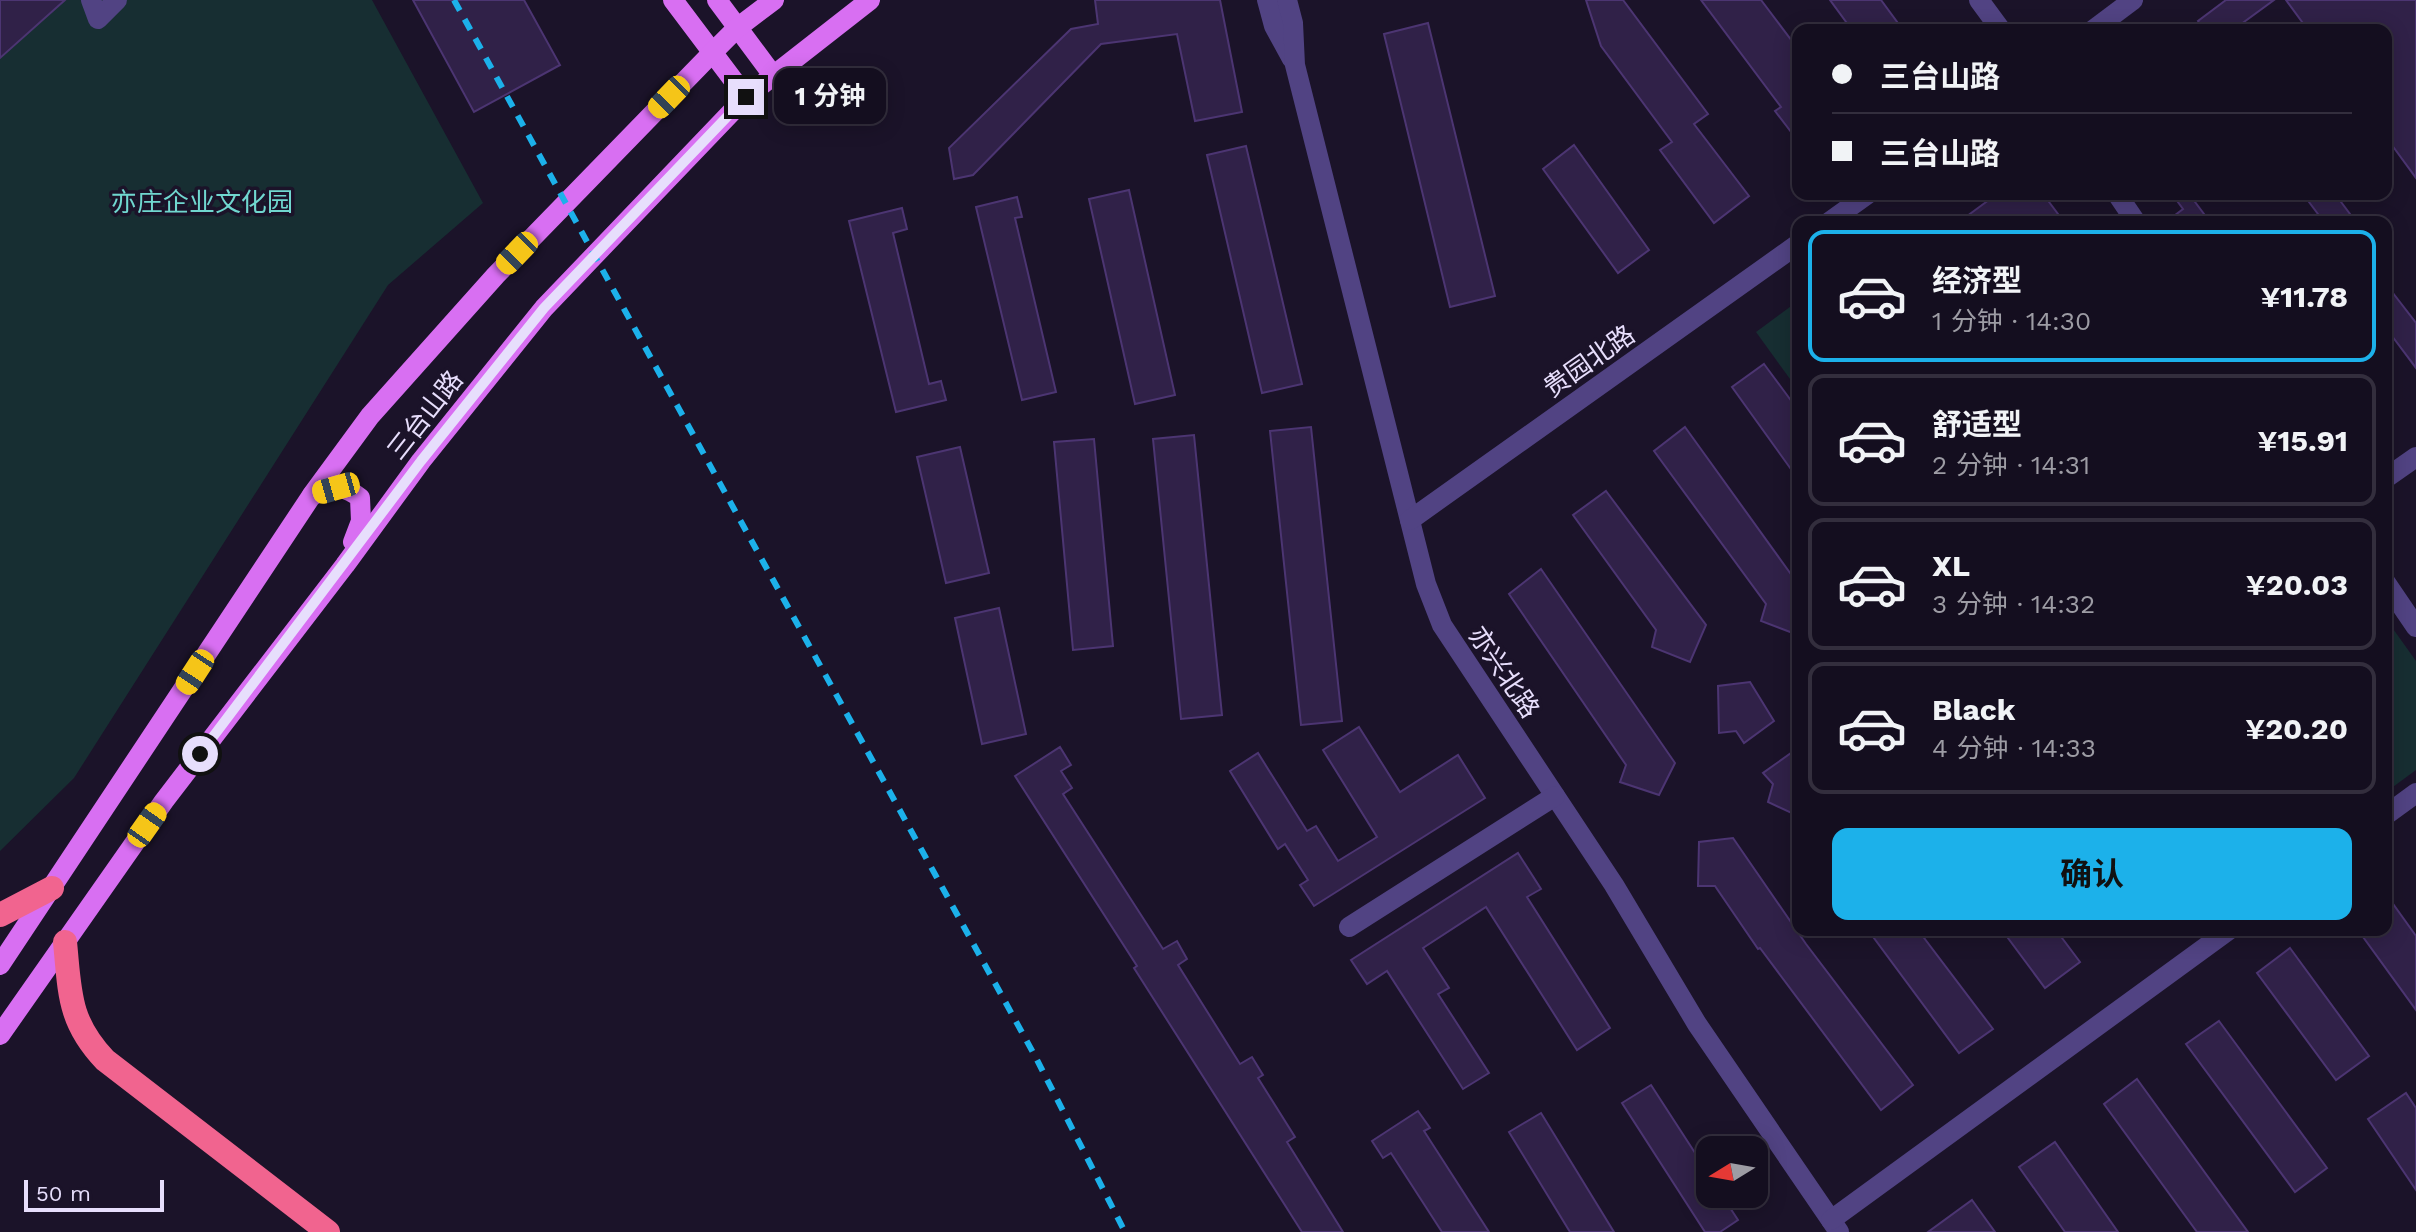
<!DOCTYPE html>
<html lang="zh">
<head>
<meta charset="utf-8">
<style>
	body { margin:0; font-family:"Work Sans","Noto Sans SC",sans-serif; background:#1d1728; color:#f1f3f6; height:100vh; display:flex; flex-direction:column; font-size:30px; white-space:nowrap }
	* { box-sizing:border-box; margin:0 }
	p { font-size:26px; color:#9d9ca4 }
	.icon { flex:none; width:44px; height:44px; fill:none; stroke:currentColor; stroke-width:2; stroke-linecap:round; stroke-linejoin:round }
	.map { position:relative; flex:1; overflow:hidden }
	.sheet { position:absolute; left:1792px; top:216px; width:600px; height:720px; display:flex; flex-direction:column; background:#140e1f; border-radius:16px; box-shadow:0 4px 20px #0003,0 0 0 2px #332e3d }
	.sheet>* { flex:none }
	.hud { position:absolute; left:1792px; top:24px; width:600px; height:176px; border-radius:16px; box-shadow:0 4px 20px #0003,0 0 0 2px #332e3d; display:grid; align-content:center; height:176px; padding:0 40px; background:#140e1f }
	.needle { width:52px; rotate:259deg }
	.buttons { position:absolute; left:1696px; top:1136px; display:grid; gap:16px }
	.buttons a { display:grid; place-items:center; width:72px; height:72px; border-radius:16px; background:#140e1f; box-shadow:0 4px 20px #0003,0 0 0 2px #332e3d; font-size:40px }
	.scale { position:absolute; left:24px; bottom:20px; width:140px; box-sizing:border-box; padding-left:8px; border:4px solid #e7defc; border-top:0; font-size:22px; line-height:28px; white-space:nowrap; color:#e7defc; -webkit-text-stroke:6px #1b1329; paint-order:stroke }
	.end { position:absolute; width:36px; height:36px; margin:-18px; border:10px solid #e7defc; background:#111; box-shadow:0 0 0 4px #111 }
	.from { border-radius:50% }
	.bubble { position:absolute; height:56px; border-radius:16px; background:#140e1f; box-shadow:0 4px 20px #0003,0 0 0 2px #332e3d; font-size:26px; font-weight:700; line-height:56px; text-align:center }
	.car { position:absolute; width:24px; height:48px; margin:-24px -12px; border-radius:10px; box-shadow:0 0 6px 2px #0007; background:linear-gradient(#f5c518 24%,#345 0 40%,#f5c518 0 76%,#345 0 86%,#f5c518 0) }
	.hud b { display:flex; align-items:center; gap:28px; height:76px; font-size:30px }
	.hud b+b { border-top:2px solid #332e3d }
	.hud i { width:20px; height:20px; background:#f1f3f6 }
	ul { padding:14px 0 0; list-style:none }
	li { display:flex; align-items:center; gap:24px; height:132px; margin:0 16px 12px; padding:0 24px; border:4px solid #332e3d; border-radius:16px }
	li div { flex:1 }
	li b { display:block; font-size:30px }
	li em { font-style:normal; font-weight:700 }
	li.active { border-color:#1cb1ea }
	li>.icon { width:72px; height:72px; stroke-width:1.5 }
	.primary-button { display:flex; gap:16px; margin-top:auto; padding:16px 40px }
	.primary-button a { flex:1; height:92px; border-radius:16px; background:#1cb1ea; color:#111; font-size:32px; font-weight:700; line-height:92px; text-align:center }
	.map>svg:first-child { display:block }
	.green { fill:#172e32 }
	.building { fill:#302148; stroke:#4c3572; stroke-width:2 }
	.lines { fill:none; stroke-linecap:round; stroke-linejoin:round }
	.minor { stroke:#514383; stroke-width:20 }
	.major { stroke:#d86ff2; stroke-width:20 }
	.highway { stroke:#f1648f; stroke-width:24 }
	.rail { stroke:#1cb1ea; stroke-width:6; stroke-dasharray:12 10; stroke-linecap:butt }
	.route { stroke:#e7defc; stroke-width:10 }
	.labels { text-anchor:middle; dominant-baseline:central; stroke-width:7; stroke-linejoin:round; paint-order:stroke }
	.park-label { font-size:26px; fill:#70d7cf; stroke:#1b1329 }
	.street-label { font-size:26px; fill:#e7defc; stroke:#1b1329 }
</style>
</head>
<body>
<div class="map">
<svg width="2416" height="1232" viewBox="0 0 2416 1232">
	<rect width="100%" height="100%" fill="#1b1329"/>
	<!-- green -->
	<g class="green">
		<polygon points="0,0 372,0 483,203 388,285 74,778 0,851"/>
		<polygon points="1798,301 1798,390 1756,332"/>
		<polygon points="2386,619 2416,661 2416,770 2386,792"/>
	</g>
	<!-- building -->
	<g class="building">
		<polygon points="0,0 65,0 0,58"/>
		<polygon points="413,0 524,0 560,65 474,112"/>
		<polygon points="1095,0 1220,0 1242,112 1195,121 1177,34 1101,44 973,175 954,179 949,148 1071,29 1098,24"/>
		<polygon points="1586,0 1623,0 1708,114 1694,124 1749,196 1714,223 1660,150 1672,142 1601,46"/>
		<polygon points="1701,0 1761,0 1798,49 1798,141 1775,111 1781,107"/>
		<polygon points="1830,0 1881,0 1903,30 1852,30"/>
		<polygon points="2226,0 2274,0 2233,30 2204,30 2198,21"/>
		<polygon points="2286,0 2416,0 2416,178 2386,137 2386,30 2308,30"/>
		<polygon points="1428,23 1495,296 1450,307 1384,34"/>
		<polygon points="1574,145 1649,250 1618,273 1543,169"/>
		<polygon points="1246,146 1302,384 1262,393 1207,155"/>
		<polygon points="1129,190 1175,395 1135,404 1089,199"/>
		<polygon points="1997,194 2043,194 2064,222 1959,222"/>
		<polygon points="2172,194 2189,194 2210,222 2166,222 2183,209"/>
		<polygon points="2303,194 2335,194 2356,222 2324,222"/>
		<polygon points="1017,197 1022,217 1015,218 1056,392 1022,400 976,207"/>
		<polygon points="902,208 907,229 893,233 929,384 941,381 946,400 896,412 849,221"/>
		<polygon points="2386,284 2416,323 2416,368 2386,328"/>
		<polygon points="1764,364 1798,410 1798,479 1732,387"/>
		<polygon points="1311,427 1342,721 1301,725 1270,431"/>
		<polygon points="1685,427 1798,584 1798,635 1761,621 1766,604 1654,451"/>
		<polygon points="1194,435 1222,715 1181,719 1153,439"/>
		<polygon points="1094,439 1113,646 1073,650 1054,442"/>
		<polygon points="960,447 989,573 946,583 917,457"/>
		<polygon points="1606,491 1706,625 1690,662 1652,647 1656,630 1573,515"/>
		<polygon points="1541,569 1675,763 1659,795 1620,782 1626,765 1509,594"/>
		<polygon points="999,608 1026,734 982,744 955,618"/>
		<polygon points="1750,682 1774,721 1744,743 1736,731 1719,733 1718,686"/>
		<polygon points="1359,727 1400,792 1458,755 1485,798 1314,906 1300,885 1308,880 1285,844 1278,849 1230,771 1258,753 1307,831 1316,826 1338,861 1377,837 1323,750"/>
		<polygon points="1060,747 1071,765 1061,771 1072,788 1063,794 1163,949 1177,941 1187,959 1178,965 1240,1064 1252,1057 1263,1075 1258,1078 1295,1137 1287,1142 1343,1232 1302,1232 1134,968 1137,966 1015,776"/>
		<polygon points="1798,748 1798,816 1768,802 1773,784 1763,773"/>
		<polygon points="1733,838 1806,944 1913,1085 1881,1110 1760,948 1758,949 1715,886 1698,886 1699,842"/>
		<polygon points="1518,853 1541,889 1527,897 1610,1028 1577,1050 1486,907 1423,948 1449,988 1438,994 1489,1073 1463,1089 1387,971 1367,984 1351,960"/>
		<polygon points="2386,894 2416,936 2416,1010 2358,930 2386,930"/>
		<polygon points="1868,930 1918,930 1993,1029 1959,1053"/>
		<polygon points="2002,930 2056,930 2080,962 2045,988"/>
		<polygon points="2290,948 2369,1056 2336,1080 2257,973"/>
		<polygon points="2219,1021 2327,1168 2295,1192 2186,1044"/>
		<polygon points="2137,1079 2248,1232 2197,1232 2104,1104"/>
		<polygon points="1651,1085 1710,1176 1710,1194 1721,1194 1738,1220 1720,1232 1705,1232 1622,1103"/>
		<polygon points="2406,1093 2416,1108 2416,1190 2368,1119"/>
		<polygon points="1418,1111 1430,1128 1424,1131 1489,1232 1442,1232 1391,1153 1383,1158 1372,1141"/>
		<polygon points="1541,1113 1614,1232 1570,1232 1509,1132"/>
		<polygon points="2055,1142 2118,1232 2065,1232 2019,1167"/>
		<polygon points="1972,1200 1995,1232 1928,1232"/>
	</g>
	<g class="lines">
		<!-- minor -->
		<g class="minor">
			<polyline points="91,0 98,19 117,0"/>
			<polyline points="1267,0 1274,26 1292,59"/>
			<polyline points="1287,0 1293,23 1295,65 1426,584 1442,625 1614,885 1697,1024 1839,1232"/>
			<polyline points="1979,0 2001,30"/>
			<polyline points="2093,30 2133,0"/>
			<polyline points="2117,194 2136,222"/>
			<polyline points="1829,222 1868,194"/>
			<polyline points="2386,478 2416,457"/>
			<polyline points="1410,520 1798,244"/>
			<polyline points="2386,583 2416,627"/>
			<polyline points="2386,815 2416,793"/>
			<polyline points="1349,927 1555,796"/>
			<polyline points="1831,1220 2229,930"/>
		</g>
		<!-- major -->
		<g class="major">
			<polyline points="673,0 746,97"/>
			<polyline points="717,0 772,74"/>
			<path d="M312 495C333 489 342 483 360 498L361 521 353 542"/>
			<polyline points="0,965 312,495 370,416 496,275 712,53 737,28 774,0"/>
			<polyline points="0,1035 164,801 345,565 421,461 544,308 746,97 870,0"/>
		</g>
		<!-- highway -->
		<g class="highway">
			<polyline points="0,915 52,888"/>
			<path d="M65 942C70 992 68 1021 105 1060L328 1232"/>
		</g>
		<!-- rail -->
		<polyline class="rail" points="454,0 1035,1056 1125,1232"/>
	</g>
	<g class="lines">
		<!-- route -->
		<polyline class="route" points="200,754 421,461 544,308 746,97"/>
	</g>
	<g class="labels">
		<!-- park labels -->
		<g class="park-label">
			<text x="202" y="202">亦庄企业文化园</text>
		</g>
		<!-- street labels -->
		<g class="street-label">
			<text transform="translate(1589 361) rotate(-35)">贵园北路</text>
			<text transform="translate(425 415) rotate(-52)">三台山路</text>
			<text transform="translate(1504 672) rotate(56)">亦兴北路</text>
		</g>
	</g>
</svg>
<div class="buttons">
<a><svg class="needle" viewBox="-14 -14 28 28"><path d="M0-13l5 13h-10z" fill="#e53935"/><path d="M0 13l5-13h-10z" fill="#9d9ca4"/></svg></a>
</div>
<div class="scale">50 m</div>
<i class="end from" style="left:200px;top:754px"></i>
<i class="end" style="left:746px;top:97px"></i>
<div class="bubble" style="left:774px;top:68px;width:112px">1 分钟</div>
<i class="car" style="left:669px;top:97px;rotate:224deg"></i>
<i class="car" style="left:517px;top:253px;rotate:224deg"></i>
<i class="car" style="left:336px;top:488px;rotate:254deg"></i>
<i class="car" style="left:195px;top:672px;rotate:213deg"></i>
<i class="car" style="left:147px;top:825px;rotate:35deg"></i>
<div class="hud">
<b><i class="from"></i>三台山路</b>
<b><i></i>三台山路</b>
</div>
<section class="sheet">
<ul>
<li class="active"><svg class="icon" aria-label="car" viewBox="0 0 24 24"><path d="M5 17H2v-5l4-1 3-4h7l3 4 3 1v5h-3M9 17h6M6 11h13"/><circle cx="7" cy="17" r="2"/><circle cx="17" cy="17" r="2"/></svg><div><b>经济型</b><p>1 分钟 · 14:30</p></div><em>¥11.78</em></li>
<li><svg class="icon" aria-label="car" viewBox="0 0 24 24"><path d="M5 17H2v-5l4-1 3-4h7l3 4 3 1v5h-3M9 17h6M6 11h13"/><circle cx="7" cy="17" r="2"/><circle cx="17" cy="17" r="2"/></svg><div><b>舒适型</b><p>2 分钟 · 14:31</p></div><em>¥15.91</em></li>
<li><svg class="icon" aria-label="car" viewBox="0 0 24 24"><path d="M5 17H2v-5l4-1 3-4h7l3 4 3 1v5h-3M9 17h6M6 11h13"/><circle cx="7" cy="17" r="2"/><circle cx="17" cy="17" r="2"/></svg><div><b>XL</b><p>3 分钟 · 14:32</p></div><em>¥20.03</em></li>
<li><svg class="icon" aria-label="car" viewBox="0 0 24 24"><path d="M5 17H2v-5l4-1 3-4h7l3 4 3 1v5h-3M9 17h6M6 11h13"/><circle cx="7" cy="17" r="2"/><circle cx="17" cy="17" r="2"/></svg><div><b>Black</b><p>4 分钟 · 14:33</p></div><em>¥20.20</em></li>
</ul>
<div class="primary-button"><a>确认</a></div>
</section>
</div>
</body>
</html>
